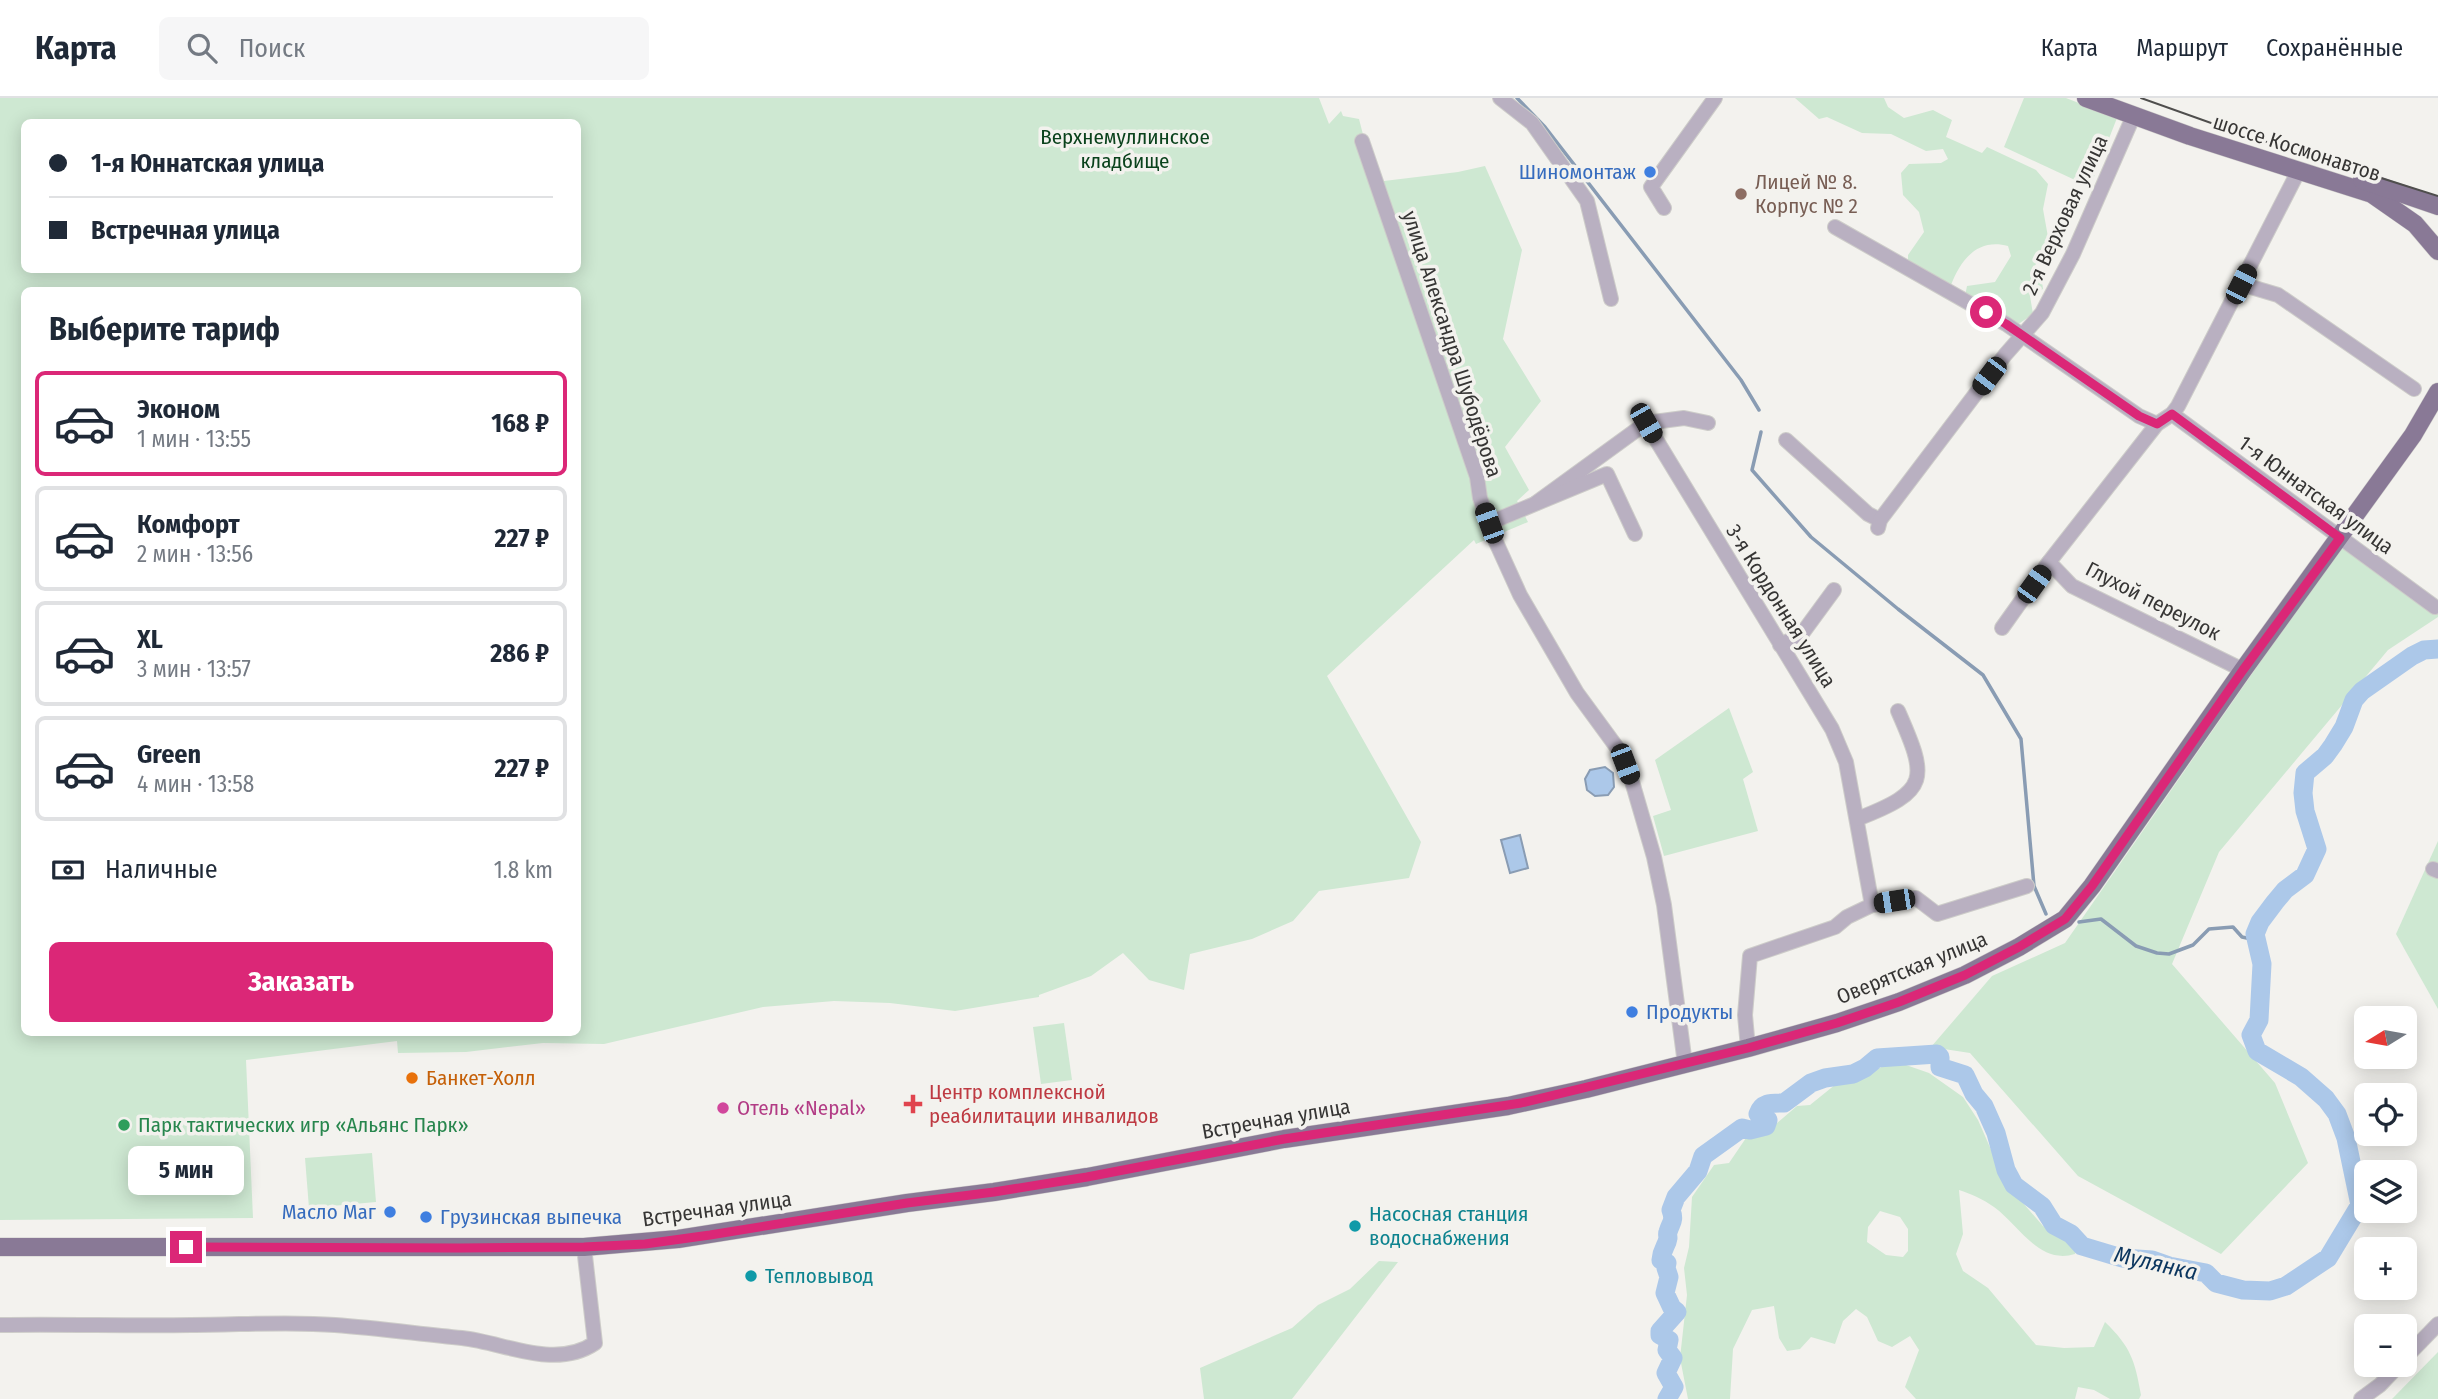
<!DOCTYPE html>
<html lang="ru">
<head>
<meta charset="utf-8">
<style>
	body { margin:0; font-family:"Fira Sans Condensed",sans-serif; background:#f6f6f7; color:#1f2937; height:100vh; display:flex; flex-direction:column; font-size:26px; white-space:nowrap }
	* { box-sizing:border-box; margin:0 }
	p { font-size:23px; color:#747a83 }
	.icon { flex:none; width:38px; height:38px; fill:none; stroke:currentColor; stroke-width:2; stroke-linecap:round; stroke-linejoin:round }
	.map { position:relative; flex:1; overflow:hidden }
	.details { position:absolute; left:21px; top:189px; width:560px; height:749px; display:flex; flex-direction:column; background:#fff; border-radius:10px; box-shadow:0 4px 18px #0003 }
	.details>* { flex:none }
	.hud { position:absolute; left:21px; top:21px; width:560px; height:154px; border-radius:10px; box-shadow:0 4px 18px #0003; display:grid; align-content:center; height:154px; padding:0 28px; background:#fff }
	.needle { width:46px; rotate:259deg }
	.fabs { position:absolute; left:2354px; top:908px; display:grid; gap:14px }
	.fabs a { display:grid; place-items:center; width:63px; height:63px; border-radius:10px; background:#fff; box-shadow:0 4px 18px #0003; font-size:35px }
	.end { position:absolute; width:32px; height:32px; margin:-16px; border:9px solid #db2777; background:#fff; box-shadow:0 0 0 4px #fff }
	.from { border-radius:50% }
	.bubble { position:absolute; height:49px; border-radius:10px; background:#fff; box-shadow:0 4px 18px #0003; font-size:23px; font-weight:700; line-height:49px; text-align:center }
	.car { position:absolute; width:21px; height:42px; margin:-21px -10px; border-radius:9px; box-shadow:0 0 5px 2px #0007; background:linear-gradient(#222 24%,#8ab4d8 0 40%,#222 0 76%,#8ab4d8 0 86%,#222 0) }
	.hud b { display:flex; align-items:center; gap:24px; height:66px; font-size:26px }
	.hud b+b { border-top:2px solid #e0e1e3 }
	.hud i { width:18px; height:18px; background:#1f2937 }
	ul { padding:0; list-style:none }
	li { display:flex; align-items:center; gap:21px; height:105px; margin:0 14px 10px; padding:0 14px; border:4px solid #e0e1e3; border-radius:10px }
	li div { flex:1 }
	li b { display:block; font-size:26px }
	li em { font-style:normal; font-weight:700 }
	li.active { border-color:#db2777 }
	li>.icon { width:63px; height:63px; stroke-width:1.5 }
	h2 { padding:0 28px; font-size:32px; line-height:84px }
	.pay { display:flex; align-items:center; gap:18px; height:77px; padding:0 28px; font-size:26px }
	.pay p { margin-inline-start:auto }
	.primary-button { display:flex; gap:14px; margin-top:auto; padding:14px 28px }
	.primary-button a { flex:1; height:80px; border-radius:10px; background:#db2777; color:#fff; font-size:28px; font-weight:700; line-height:80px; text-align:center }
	header { display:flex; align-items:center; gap:42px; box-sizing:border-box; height:98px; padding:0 35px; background:#fff; border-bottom:2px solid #e0e1e3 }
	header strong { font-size:33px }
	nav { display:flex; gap:38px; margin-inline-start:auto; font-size:24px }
	.search { width:490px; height:63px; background:#f6f6f7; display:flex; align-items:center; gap:18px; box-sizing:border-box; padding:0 24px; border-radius:10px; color:#747a83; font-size:26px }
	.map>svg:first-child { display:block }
	.green { fill:#cee8d2; fill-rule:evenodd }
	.water { fill:#acc8e9; stroke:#899cb3; stroke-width:2 }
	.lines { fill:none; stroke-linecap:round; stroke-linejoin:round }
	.stream { stroke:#899cb3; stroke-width:3.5 }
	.river { stroke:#acc8e9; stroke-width:19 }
	.minor-casing { stroke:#cdccc9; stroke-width:16 }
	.major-casing { stroke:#cdccc9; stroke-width:19 }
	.minor { stroke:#b9b0c1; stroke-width:14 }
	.major { stroke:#897996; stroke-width:18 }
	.tram { stroke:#4f4e4d; stroke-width:2 }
	.route { stroke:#db2777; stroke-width:9 }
	.shop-dot { fill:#3f7fe0; stroke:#f3f2ee; stroke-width:2.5 }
	.education-dot { fill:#8d6e63; stroke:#f3f2ee; stroke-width:2.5 }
	.food-dot { fill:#e8710a; stroke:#f3f2ee; stroke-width:2.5 }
	.health-dot { fill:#e0444e; stroke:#f3f2ee; stroke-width:2.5 }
	.hotel-dot { fill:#d1479c; stroke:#f3f2ee; stroke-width:2.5 }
	.leisure-dot { fill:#2e9e5b; stroke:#f3f2ee; stroke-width:2.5 }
	.culture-dot { fill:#0f9aa8; stroke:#f3f2ee; stroke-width:2.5 }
	.labels { text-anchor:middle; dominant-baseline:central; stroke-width:7; stroke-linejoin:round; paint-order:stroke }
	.park-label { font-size:21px; fill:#0a421c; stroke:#f3f2ee }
	.street-label { font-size:21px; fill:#363534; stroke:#f3f2ee }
	.shop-label { font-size:21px; fill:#366cbe; stroke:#f3f2ee; text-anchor:end }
	.education-label { font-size:21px; fill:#785e54; stroke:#f3f2ee; text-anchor:start }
	.food-label { font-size:21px; fill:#c56008; stroke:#f3f2ee; text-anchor:start }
	.health-label { font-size:21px; fill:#be3a42; stroke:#f3f2ee; text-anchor:start }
	.hotel-label { font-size:21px; fill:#b23c85; stroke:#f3f2ee; text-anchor:start }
	.leisure-label { font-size:21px; fill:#27864d; stroke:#f3f2ee; text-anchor:start }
	.culture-label { font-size:21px; fill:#0d838f; stroke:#f3f2ee; text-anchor:start }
	.water-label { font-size:23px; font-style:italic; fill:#0a355e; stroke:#f3f2ee }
</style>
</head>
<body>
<header>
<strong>Карта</strong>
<div class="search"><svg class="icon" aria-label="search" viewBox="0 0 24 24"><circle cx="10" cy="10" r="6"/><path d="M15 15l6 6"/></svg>Поиск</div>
<nav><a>Карта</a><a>Маршрут</a><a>Сохранённые</a></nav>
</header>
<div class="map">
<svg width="2438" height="1301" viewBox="0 0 2438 1301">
	<rect width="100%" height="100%" fill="#f3f2ee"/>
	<!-- green -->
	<g class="green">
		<path d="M0 0H1319L1329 26 1341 13 1343 18 1359 21 1374 79 1384 83 1458 74 1485 68 1522 152 1503 241 1541 303 1505 349 1529 392 1517 403 1528 424 1476 446 1474 442 1327 578 1421 744 1409 780 1319 793 1293 823 1252 841 1190 856 1184 892 1149 882 1123 855 1091 878 1039 897V899L955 913 890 905 834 903 763 909 604 946 543 945 466 954 398 955 397 943 246 962 253 1120 0 1122ZM24 24H578V172H24ZM24 192H578V934H24Z"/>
		<path d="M1795 0H1884L1888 9 1904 20 1933 12 1952 22 1946 39 1982 55 1987 49 2036 72 2048 86 2043 111 2048 139 2043 153 2030 177 2042 183 2043 191 2030 198 2033 216 2017 227 1965 198 1967 188 1995 184 2011 158 2008 148C1978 140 1961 161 1951 187L1908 163V157L1924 134 1919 114 1903 97 1901 75 1909 66 1941 65 1948 61 1943 51 1926 53 1891 36 1862 35 1827 19 1819 21Z"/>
		<polygon points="2024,0 2066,0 2117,20 2090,89 2004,49"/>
		<polygon points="2347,439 2438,506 2438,519 2388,552 2219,754 2172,866 2275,985 2308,1065 2221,1156 2078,1078 1970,955 1931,949 1992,878 2065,845"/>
		<polygon points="1729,610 1753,674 1743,681 1758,733 1664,758 1653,718 1671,712 1655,662"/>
		<polygon points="2438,743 2438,911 2396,836"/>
		<polygon points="1064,925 1072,982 1041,986 1033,929"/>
		<path d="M1906 967 1929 975 1963 999 1978 1022 2003 1079 2010 1090 2043 1128 2069 1139 2077 1150 2075 1156C2039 1167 2020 1128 1994 1109 1983 1101 1971 1096 1959 1092L1963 1136 1956 1156 1963 1173 1988 1190 2036 1247 2064 1250 2094 1249 2105 1224C2131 1249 2135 1263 2141 1297L2139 1301H2110L2094 1292 2078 1289 2075 1301H1916L1905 1289 1919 1252 1910 1238 1892 1249 1878 1243 1867 1219 1856 1211 1843 1223 1835 1246 1811 1239 1800 1251 1787 1253 1779 1240 1774 1208 1752 1212 1733 1251 1730 1301H1688L1680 1260 1687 1197 1684 1170 1689 1149 1692 1099 1714 1067 1729 1065 1746 1040 1756 1038 1777 1025 1797 1008 1810 1007 1836 986 1863 980 1883 968ZM1880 1113 1900 1119 1908 1131V1153L1903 1159 1886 1157 1867 1144 1868 1129Z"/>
		<polygon points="372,1055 376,1104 309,1110 305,1060"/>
		<polygon points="1379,1163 1398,1164 1292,1301 1204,1301 1200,1270 1292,1230 1318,1207 1350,1191"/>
		<polygon points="2438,1254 2438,1301 2392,1301"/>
	</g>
	<!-- water -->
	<g class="water">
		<polygon points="1605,669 1613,675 1614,689 1608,697 1595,698 1587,692 1585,681 1590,672"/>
		<polygon points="1520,737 1528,770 1510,775 1501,742"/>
	</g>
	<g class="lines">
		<!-- stream -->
		<g class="stream">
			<polyline points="1517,0 1545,29 1741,282 1759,312"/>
			<polyline points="1761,334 1752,372 1811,439 1898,511 1983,577 2021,641 2034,788 2046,816"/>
			<polyline points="2079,824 2101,821 2136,848 2157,855 2169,856 2193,847 2209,831 2233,829 2242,839 2256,842"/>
		</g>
		<!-- river -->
		<path class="river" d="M1667 1301 1674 1289 1666 1275 1673 1260 1667 1252 1669 1242 1660 1237V1233L1677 1214 1672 1210 1665 1195 1669 1179 1666 1170 1667 1165 1661 1162C1662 1150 1667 1148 1668 1140 1668 1138 1667 1136 1668 1134 1671 1124 1675 1123 1671 1112L1676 1099 1698 1073 1703 1058 1742 1030 1750 1032 1766 1028 1768 1022 1758 1016C1762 1004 1772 1005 1784 1005L1811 985 1825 980 1853 976 1865 970 1877 960 1937 956 1940 959V969L1965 977 1974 996 1984 1008 1996 1035 2006 1072 2014 1087 2042 1108 2054 1127 2071 1136 2082 1148 2122 1160 2152 1162 2169 1168 2206 1175 2216 1185 2243 1192 2270 1193 2286 1188 2328 1160 2360 1107 2346 1040 2337 1016 2326 1001 2301 979 2257 953 2251 937 2259 922 2262 866 2255 836 2260 824 2275 804 2285 792 2305 777 2317 751 2305 713 2303 695 2305 675 2325 658 2333 647 2344 629 2354 602 2362 593 2412 558 2424 552 2438 551"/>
		<!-- minor casing -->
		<g class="minor-casing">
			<g id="minor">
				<polyline points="1500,0 1532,25 1587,103 1611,201"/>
				<polyline points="1362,43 1477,379 1480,400 1495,442 1520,497 1577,595 1618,651 1631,680 1654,759 1664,807 1685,966"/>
				<polyline points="1664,110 1651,89 1715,0"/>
				<polyline points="1835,129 2006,226 2139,318 2157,326"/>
				<polyline points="2241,186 2278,197 2414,291"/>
				<polyline points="2172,316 2435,509"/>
				<polyline points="1646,325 1832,631 1846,664 1872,807"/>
				<polyline points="1786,342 1868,416 1880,422"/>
				<polyline points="1536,405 1646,325 1684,320 1708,325"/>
				<polyline points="1489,425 1607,376 1635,436"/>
				<polyline points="1878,430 1880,422 2005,257 2042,215 2073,156 2133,19"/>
				<polyline points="2049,464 2072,488 2243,572"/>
				<polyline points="2002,530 2049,464 2157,326 2172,316 2178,308 2299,72"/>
				<polyline points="1780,547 1801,537 1834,492"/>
				<path d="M1857 721C1930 693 1928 681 1898 613"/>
				<polyline points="2433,771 2438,773"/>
				<polyline points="1748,950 1745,917 1750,858 1835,829 1847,819 1872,807 1916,800 1937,816 2027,788"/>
				<path d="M0 1227C64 1226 128 1228 191 1227 239 1227 288 1223 335 1227 377 1230 420 1236 462 1240 506 1245 555 1272 595 1245L584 1149"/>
				<polyline points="2404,1261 2438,1226"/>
				<polyline points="2361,1301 2380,1287 2399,1267"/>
			</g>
		</g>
		<!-- major casing -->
		<g class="major-casing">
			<g id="major">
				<polyline points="2086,0 2190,38 2372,96 2415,126 2438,153"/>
				<polyline points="2362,82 2438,108"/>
				<polyline points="0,1149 584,1149 678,1141 907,1105 994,1094 1087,1079 1284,1041 1508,1008 1586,991 1748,950 1837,925 1899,904 1965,877 2019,849 2065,821 2092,788 2243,572 2413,337 2438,294"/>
			</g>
		</g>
		<!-- minor -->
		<use href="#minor" class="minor"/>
		<!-- major -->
		<use href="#major" class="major"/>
		<!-- tram -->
		<polyline class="tram" points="2141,0 2242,36 2438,98"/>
	</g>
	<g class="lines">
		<!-- route -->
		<polyline class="route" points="186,1149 460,1150 584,1149 645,1146 710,1137 907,1105 994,1094 1087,1079 1284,1041 1521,1005 1748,950 1837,925 1899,904 1965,877 2019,849 2065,821 2092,788 2243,572 2340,440 2172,316 2157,326 2139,318 2006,226 1986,214"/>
	</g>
	<!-- markers -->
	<g class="shop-dot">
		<circle cx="1650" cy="74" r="7"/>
		<circle cx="1632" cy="914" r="7"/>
		<circle cx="390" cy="1114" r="7"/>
		<circle cx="426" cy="1119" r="7"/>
	</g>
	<circle class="education-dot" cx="1741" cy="96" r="7"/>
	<circle class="food-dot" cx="412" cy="980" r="7"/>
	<path class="health-dot" d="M909.5 995.5h7v7h7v7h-7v7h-7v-7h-7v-7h7z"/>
	<circle class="hotel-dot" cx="723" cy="1010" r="7"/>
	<circle class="leisure-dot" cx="124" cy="1027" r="7"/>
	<g class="culture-dot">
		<circle cx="1355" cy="1128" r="7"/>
		<circle cx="751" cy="1178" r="7"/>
	</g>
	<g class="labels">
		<!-- park labels -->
		<g class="park-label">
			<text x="1125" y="39">Верхнемуллинское<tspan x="1125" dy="24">кладбище</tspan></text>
		</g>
		<!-- street labels -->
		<g class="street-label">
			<text transform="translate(2297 50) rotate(18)">шоссе Космонавтов</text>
			<text transform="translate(2065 117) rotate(-65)">2-я Верховая улица</text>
			<text transform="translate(1452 246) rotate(72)">улица Александра Шубодёрова</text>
			<text transform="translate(2316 397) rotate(36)">1-я Юннатская улица</text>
			<text transform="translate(2153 503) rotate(27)">Глухой переулок</text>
			<text transform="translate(1781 508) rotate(58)">3-я Кордонная улица</text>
			<text transform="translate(1912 870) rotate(-22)">Оверятская улица</text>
			<text transform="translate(1276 1021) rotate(-10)">Встречная улица</text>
			<text transform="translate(717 1111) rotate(-8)">Встречная улица</text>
		</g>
		<!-- shop labels -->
		<g class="shop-label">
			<text x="1636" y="74">Шиномонтаж</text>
			<text x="1646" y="914" text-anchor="start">Пpoдукты</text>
			<text x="376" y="1114">Масло Маг</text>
			<text x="440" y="1119" text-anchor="start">Грузинская выпечка</text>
		</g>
		<!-- education labels -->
		<g class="education-label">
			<text x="1755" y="84">Лицей № 8.<tspan x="1755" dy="24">Корпус № 2</tspan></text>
		</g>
		<!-- food labels -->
		<g class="food-label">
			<text x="426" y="980">Банкет-Холл</text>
		</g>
		<!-- health labels -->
		<g class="health-label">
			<text x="929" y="994">Центр комплексной<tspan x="929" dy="24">реабилитации инвалидов</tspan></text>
		</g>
		<!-- hotel labels -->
		<g class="hotel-label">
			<text x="737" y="1010">Отель «Nepal»</text>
		</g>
		<!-- leisure labels -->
		<g class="leisure-label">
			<text x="138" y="1027">Парк тактических игр «Альянс Парк»</text>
		</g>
		<!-- culture labels -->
		<g class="culture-label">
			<text x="1369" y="1116">Насосная станция<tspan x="1369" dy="24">водоснабжения</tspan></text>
			<text x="765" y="1178">Тепловывод</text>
		</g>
		<!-- water labels -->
		<g class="water-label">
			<text transform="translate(2156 1165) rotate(13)">Мулянка</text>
		</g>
	</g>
</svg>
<div class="fabs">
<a><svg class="needle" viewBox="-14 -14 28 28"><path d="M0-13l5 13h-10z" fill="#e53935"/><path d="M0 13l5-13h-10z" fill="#747a83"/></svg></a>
<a><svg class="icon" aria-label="locate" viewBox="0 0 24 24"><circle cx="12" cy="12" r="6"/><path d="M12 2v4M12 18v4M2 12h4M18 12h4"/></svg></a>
<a><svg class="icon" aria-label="layers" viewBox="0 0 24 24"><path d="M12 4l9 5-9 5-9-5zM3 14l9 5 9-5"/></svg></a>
<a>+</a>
<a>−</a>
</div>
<i class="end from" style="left:1986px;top:214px"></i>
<i class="end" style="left:186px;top:1149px"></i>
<div class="bubble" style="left:128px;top:1048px;width:116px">5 мин</div>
<i class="car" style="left:2241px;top:186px;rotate:27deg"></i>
<i class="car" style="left:1989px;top:278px;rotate:217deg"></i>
<i class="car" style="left:1646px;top:325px;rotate:150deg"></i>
<i class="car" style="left:1489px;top:425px;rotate:340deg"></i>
<i class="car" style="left:2034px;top:486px;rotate:36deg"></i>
<i class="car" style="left:1625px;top:666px;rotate:159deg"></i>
<i class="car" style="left:1894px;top:803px;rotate:261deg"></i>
<div class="hud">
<b><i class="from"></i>1-я Юннатская улица</b>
<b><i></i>Встречная улица</b>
</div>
<section class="details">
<h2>Выберите тариф</h2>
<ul>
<li class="active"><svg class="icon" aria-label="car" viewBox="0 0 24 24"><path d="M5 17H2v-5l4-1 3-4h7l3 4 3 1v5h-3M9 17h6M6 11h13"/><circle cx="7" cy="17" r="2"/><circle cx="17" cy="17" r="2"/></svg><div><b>Эконом</b><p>1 мин · 13:55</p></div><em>168 ₽</em></li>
<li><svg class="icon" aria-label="car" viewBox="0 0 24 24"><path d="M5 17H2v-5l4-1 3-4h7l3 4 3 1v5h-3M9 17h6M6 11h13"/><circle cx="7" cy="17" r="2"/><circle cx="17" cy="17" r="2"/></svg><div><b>Комфорт</b><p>2 мин · 13:56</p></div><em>227 ₽</em></li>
<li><svg class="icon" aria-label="car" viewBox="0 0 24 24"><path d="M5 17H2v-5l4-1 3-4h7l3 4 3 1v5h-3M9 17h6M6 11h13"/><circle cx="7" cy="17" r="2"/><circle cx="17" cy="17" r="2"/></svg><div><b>XL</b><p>3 мин · 13:57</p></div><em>286 ₽</em></li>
<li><svg class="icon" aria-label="car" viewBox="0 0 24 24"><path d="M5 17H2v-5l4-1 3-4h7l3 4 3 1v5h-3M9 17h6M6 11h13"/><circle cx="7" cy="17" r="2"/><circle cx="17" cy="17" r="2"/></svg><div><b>Green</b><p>4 мин · 13:58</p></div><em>227 ₽</em></li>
</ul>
<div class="pay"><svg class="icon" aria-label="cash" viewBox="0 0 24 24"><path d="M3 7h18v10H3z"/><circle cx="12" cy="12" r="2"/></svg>Наличные<p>1.8 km</p></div>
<div class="primary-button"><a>Заказать</a></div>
</section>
</div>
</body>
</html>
